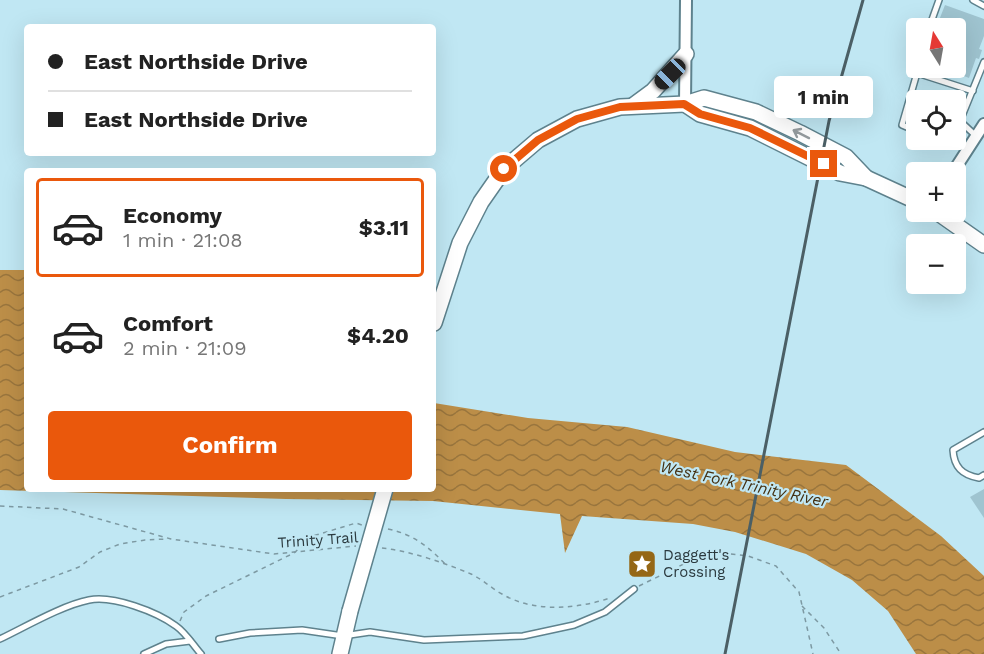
<!DOCTYPE html>
<html lang="en">
<head>
<meta charset="utf-8">
<style>
	body { margin:0; font-family:"Work Sans",sans-serif; background:#f2f2f2; color:#222; height:100vh; display:flex; flex-direction:column; font-size:22px; white-space:nowrap }
	* { box-sizing:border-box; margin:0 }
	p { font-size:20px; color:#767676 }
	.icon { flex:none; width:33px; height:33px; fill:none; stroke:currentColor; stroke-width:2; stroke-linecap:round; stroke-linejoin:round }
	.map { position:relative; flex:1; overflow:hidden }
	.side { position:absolute; left:24px; top:168px; width:412px; height:324px; display:flex; flex-direction:column; background:#fff; border-radius:6px; box-shadow:0 6px 24px #0002 }
	.side>* { flex:none }
	.guide { position:absolute; left:24px; top:24px; width:412px; height:132px; border-radius:6px; box-shadow:0 6px 24px #0002; display:grid; align-content:center; height:132px; padding:0 24px; background:#fff }
	.needle { width:39px; rotate:349deg }
	.tools { position:absolute; left:906px; top:18px; display:grid; gap:12px }
	.tools a { display:grid; place-items:center; width:60px; height:60px; border-radius:6px; background:#fff; box-shadow:0 6px 24px #0002; font-size:30px }
	.end { position:absolute; width:27px; height:27px; margin:-14px; border:8px solid #ea580c; background:#fff; box-shadow:0 0 0 3px #fff }
	.from { border-radius:50% }
	.bubble { position:absolute; height:42px; border-radius:6px; background:#fff; box-shadow:0 6px 24px #0002; font-size:20px; font-weight:700; line-height:42px; text-align:center }
	.car { position:absolute; width:18px; height:36px; margin:-18px -9px; border-radius:8px; box-shadow:0 0 4px 2px #0007; background:linear-gradient(#222 24%,#8ab4d8 0 40%,#222 0 76%,#8ab4d8 0 86%,#222 0) }
	.guide b { display:flex; align-items:center; gap:21px; height:57px; font-size:22px }
	.guide b+b { border-top:2px solid #e0e0e0 }
	.guide i { width:15px; height:15px; background:#222 }
	ul { padding:10px 0 0; list-style:none }
	li { display:flex; align-items:center; gap:18px; height:99px; margin:0 12px 9px; padding:0 12px; border:3px solid transparent; border-radius:6px }
	li div { flex:1 }
	li b { display:block; font-size:22px }
	li em { font-style:normal; font-weight:700 }
	li.on { border-color:#ea580c }
	li>.icon { width:54px; height:54px; stroke-width:1.5 }
	.cta { display:flex; gap:12px; margin-top:auto; padding:12px 24px }
	.cta a { flex:1; height:69px; border-radius:6px; background:#ea580c; color:#fff; font-size:24px; font-weight:700; line-height:69px; text-align:center }
	.map>svg:first-child { display:block }
	.water { fill:url(#water-waves) }
	.building { fill:#9fc4d0 }
	.lines { fill:none; stroke-linecap:round; stroke-linejoin:round }
	.lane-casing { stroke:#5e828d; stroke-width:8 }
	.street-casing { stroke:#5e828d; stroke-width:14 }
	.secondary-casing { stroke:#5e828d; stroke-width:18 }
	.path { stroke:#7d99a2; stroke-width:1.5; stroke-dasharray:4.5 4.5; stroke-linecap:butt }
	.lane { stroke:#fff; stroke-width:5 }
	.street { stroke:#fff; stroke-width:10 }
	.secondary { stroke:#fff; stroke-width:15 }
	.rail { stroke:#4b5f65; stroke-width:3 }
	.secondary-bridge-casing { stroke:#5e828d; stroke-width:18; stroke-linecap:butt }
	.secondary-bridge { stroke:#fff; stroke-width:15 }
	.oneway { stroke:#959c9f }
	.route { stroke:#ea580c; stroke-width:8 }
	.labels { text-anchor:middle; dominant-baseline:central; stroke-width:4.5; stroke-linejoin:round; paint-order:stroke }
	.street-label { font-size:15px; fill:#2b3a3f; stroke:#c0e7f3 }
	.poi-label { font-size:15px; fill:#2b3a3f; stroke:#c0e7f3; text-anchor:start }
	.water-label { font-size:16px; font-style:italic; fill:#432f10; stroke:#c0e7f3 }
</style>
</head>
<body>
<div class="map">
<svg width="984" height="654" viewBox="0 0 984 654">
	<defs>
		<pattern id="water-waves" width="16" height="10" patternUnits="userSpaceOnUse" patternTransform="scale(1.5)"><rect width="16" height="10" fill="#bc8e48"/><path d="M0 5q4-4 8 0t8 0" fill="none" stroke="#99753d"/></pattern>
	</defs>
	<rect width="100%" height="100%" fill="#c0e7f3"/>
	<!-- water -->
	<polygon class="water" points="0,270 27,270 27,489 434,489 434,403 528,418 627,427 735,452 846,465 941,536 984,576 984,654 916,654 888,611 852,580 806,554 735,532 693,524 582,516 565,553 560,514 433,501 286,499 0,490"/>
	<!-- building -->
	<g class="building">
		<polygon points="945,5 984,19 984,36 979,49 982,50 979,59 976,58 969,78 943,68 956,68 956,28 936,28"/>
		<polygon points="984,489 984,518 970,497"/>
	</g>
	<g class="lines">
		<!-- lane casing -->
		<g class="lane-casing">
			<g id="lane">
				<polyline points="973,0 984,6"/>
				<polyline points="929,28 939,0"/>
				<polyline points="916,131 902,125 917,73 973,91"/>
				<polyline points="956,133 960,121"/>
				<polyline points="976,136 960,121 984,62"/>
				<polyline points="936,140 950,145 953,140"/>
				<path d="M984 432 953 450C954 467 962 475 979 478L984 475"/>
				<path d="M0 639C25 627 63 605 89 600 113 595 157 612 176 626 186 633 193 645 201 654"/>
				<polyline points="219,639 250,633 302,630 343,636 370,632 424,640 523,636 574,625 605,612 634,589"/>
				<polyline points="144,654 166,644 190,641"/>
			</g>
		</g>
		<!-- street casing -->
		<g class="street-casing">
			<g id="street">
				<polyline points="685,104 686,0"/>
				<polyline points="953,172 984,124"/>
			</g>
		</g>
		<!-- secondary casing -->
		<g class="secondary-casing">
			<g id="secondary">
				<polyline points="685,104 700,114 750,128 840,173 866,178 916,201"/>
				<polyline points="634,105 653,91 686,54"/>
				<polyline points="937,212 984,245"/>
				<polyline points="434,323 460,243 481,202 504,169 538,140 577,119 620,107 685,104 704,98 756,112 800,133 846,157 866,178"/>
				<polyline points="340,654 350,611"/>
			</g>
		</g>
		<!-- path -->
		<g class="path">
			<polyline points="0,506 63,509 171,539 274,554 356,546"/>
			<path d="M388 529C413 534 429 547 446 565"/>
			<path d="M382 548C410 551 445 563 471 574 482 579 491 588 502 594 534 613 577 609 610 598"/>
			<polyline points="639,586 696,558 722,553 748,556 776,566 799,592 813,654"/>
			<polyline points="0,597 79,567 100,552 120,544 145,540 167,539"/>
			<polyline points="802,606 824,628 841,654"/>
			<polyline points="180,621 184,612 206,596 294,553 313,536 356,523 362,525"/>
		</g>
		<!-- lane -->
		<use href="#lane" class="lane"/>
		<!-- street -->
		<use href="#street" class="street"/>
		<!-- secondary -->
		<use href="#secondary" class="secondary"/>
		<!-- rail -->
		<polyline class="rail" points="725,654 829,121 863,0"/>
		<!-- secondary-bridge casing -->
		<g class="secondary-bridge-casing">
			<polyline id="secondary-bridge" points="350,611 385,489"/>
		</g>
		<!-- secondary-bridge -->
		<use href="#secondary-bridge" class="secondary-bridge"/>
	</g>
	<!-- one-way arrows -->
	<defs><path id="oneway-shaft" d="M-6 0H5M1.5-3L5.5 0L1.5 3" fill="none" stroke-width="1.6" stroke-linecap="round" stroke-linejoin="round" transform="scale(1.5)"/></defs>
	<use class="oneway" href="#oneway-shaft" transform="translate(801 134) rotate(-153)"/>
	<g class="lines">
		<!-- route -->
		<polyline class="route" points="504,169 538,140 577,119 620,107 684,104 700,114 750,128 824,164"/>
	</g>
	<!-- icons -->
	<defs>
		<g id="sight-square" transform="scale(1.5)"><rect x="-9" y="-9" width="18" height="18" rx="4" fill="#956716" stroke="#c0e7f3"/><path d="M0-6L1.8-2.2L6-1.7L2.9 1.2L3.7 5.4L0 3.3L-3.7 5.4L-2.9 1.2L-6-1.7L-1.8-2.2Z" fill="#fff"/></g>
	</defs>
	<g fill-rule="evenodd">
		<use href="#sight-square" x="642" y="564"/>
	</g>
	<g class="labels">
		<!-- street labels -->
		<g class="street-label">
			<text transform="translate(318 540) rotate(-4)">Trinity Trail</text>
		</g>
		<!-- poi labels -->
		<g class="poi-label">
			<text x="663" y="555">Daggett's<tspan x="663" dy="17">Crossing</tspan></text>
		</g>
		<!-- water labels -->
		<g class="water-label">
			<text transform="translate(744 484) rotate(12)">West Fork Trinity River</text>
		</g>
	</g>
</svg>
<div class="tools">
<a><svg class="needle" viewBox="-14 -14 28 28"><path d="M0-13l5 13h-10z" fill="#e53935"/><path d="M0 13l5-13h-10z" fill="#767676"/></svg></a>
<a><svg class="icon" aria-label="locate" viewBox="0 0 24 24"><circle cx="12" cy="12" r="6"/><path d="M12 2v4M12 18v4M2 12h4M18 12h4"/></svg></a>
<a>+</a>
<a>−</a>
</div>
<i class="end from" style="left:504px;top:169px"></i>
<i class="end" style="left:824px;top:164px"></i>
<div class="bubble" style="left:774px;top:76px;width:99px">1 min</div>
<i class="car" style="left:670px;top:74px;rotate:225deg"></i>
<div class="guide">
<b><i class="from"></i>East Northside Drive</b>
<b><i></i>East Northside Drive</b>
</div>
<section class="side">
<ul>
<li class="on"><svg class="icon" aria-label="car" viewBox="0 0 24 24"><path d="M5 17H2v-5l4-1 3-4h7l3 4 3 1v5h-3M9 17h6M6 11h13"/><circle cx="7" cy="17" r="2"/><circle cx="17" cy="17" r="2"/></svg><div><b>Economy</b><p>1 min · 21:08</p></div><em>$3.11</em></li>
<li><svg class="icon" aria-label="car" viewBox="0 0 24 24"><path d="M5 17H2v-5l4-1 3-4h7l3 4 3 1v5h-3M9 17h6M6 11h13"/><circle cx="7" cy="17" r="2"/><circle cx="17" cy="17" r="2"/></svg><div><b>Comfort</b><p>2 min · 21:09</p></div><em>$4.20</em></li>
</ul>
<div class="cta"><a>Confirm</a></div>
</section>
</div>
</body>
</html>
